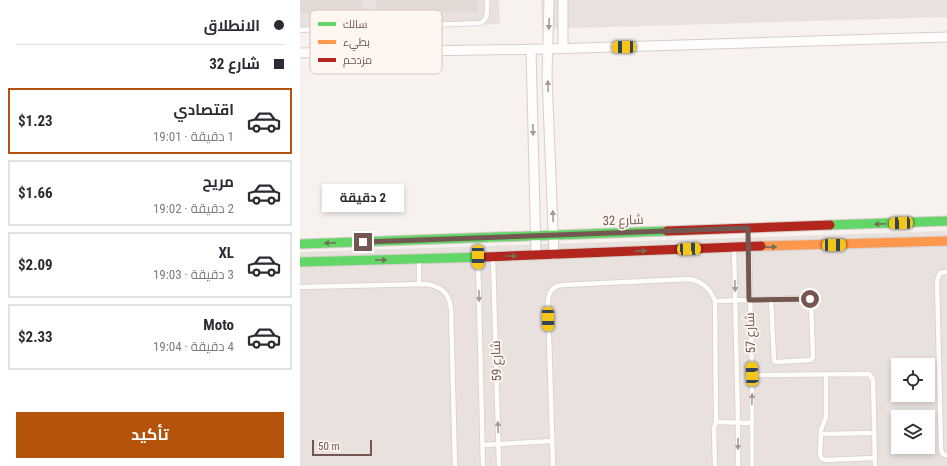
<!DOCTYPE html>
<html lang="ar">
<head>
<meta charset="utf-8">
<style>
	body { margin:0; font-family:"Roboto Condensed",Cairo,sans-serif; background:#f7f7f7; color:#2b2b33; direction:rtl; height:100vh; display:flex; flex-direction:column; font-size:15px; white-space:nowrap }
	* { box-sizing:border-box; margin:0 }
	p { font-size:13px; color:#7c7c81 }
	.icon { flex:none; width:22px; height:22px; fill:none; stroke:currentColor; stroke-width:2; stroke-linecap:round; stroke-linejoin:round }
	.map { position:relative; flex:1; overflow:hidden; direction:ltr }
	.side { display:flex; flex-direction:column; background:#fff; width:300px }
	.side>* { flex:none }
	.hud { display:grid; align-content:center; height:88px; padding:0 16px; background:#fff }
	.tools { position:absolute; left:591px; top:358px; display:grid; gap:8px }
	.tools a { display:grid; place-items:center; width:44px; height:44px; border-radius:0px; background:#fff; box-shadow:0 2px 6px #0003; font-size:20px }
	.scale { position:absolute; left:12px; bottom:10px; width:60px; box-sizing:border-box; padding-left:4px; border:2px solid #745750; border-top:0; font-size:11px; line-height:14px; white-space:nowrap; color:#745750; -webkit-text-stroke:3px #fef6f1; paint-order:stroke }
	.end { position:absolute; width:18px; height:18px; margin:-9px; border:5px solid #745750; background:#fff; box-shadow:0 0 0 2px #fff }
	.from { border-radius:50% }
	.bubble { position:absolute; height:28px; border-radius:0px; background:#fff; box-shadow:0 2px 6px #0003; font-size:13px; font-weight:700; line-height:28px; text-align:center; direction:rtl }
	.car { position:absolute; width:12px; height:24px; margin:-12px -6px; border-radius:5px; box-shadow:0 0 3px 1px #0007; background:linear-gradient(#f5c518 24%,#345 0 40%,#f5c518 0 76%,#345 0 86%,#f5c518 0) }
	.hud b { display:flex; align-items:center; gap:14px; height:38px; font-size:15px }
	.hud b+b { border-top:1px solid #e1e1e2 }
	.hud i { width:10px; height:10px; background:#2b2b33 }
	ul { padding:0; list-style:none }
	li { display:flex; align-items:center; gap:12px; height:66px; margin:0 8px 6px; padding:0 8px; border:2px solid #e1e1e2; border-radius:0px }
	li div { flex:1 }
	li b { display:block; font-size:15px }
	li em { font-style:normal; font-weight:700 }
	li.on { border-color:#b45309 }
	li>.icon { width:36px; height:36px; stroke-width:1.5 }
	.primary-button { display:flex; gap:8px; margin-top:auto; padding:8px 16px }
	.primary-button a { flex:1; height:46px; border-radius:0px; background:#b45309; color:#fff; font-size:16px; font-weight:700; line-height:46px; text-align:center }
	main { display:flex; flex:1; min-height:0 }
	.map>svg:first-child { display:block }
	.industrial { fill:#e9e1dd; fill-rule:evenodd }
	.building { fill:#e3dad6 }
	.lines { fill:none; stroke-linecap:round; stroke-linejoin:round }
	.lane-casing { stroke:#d6ceca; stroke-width:6 }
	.street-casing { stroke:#d6ceca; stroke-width:11 }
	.fast-casing { stroke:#d7ceca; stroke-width:11 }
	.slow-casing { stroke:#d7ceca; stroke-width:11 }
	.jam-casing { stroke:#d7ceca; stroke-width:11 }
	.lane { stroke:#fefdfc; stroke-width:4.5 }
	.street { stroke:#fefdfc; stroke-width:9 }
	.fast { stroke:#63d668; stroke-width:9 }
	.slow { stroke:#ff974d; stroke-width:9 }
	.jam { stroke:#b3261e; stroke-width:9 }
	.oneway { fill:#ab9995 }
	.oneway2 { fill:#717055 }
	.route { stroke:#745750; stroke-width:5 }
	.labels { text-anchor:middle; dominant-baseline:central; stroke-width:3.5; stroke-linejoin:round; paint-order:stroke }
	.street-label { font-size:13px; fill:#745750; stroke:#fef6f1 }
	.key { fill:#fef6f1; stroke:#d5c6c1; stroke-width:1 }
	.key-label { font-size:11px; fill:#745750 }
</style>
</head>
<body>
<main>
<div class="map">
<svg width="647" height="466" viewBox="0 0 647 466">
	<rect width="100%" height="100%" fill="#f7f2ee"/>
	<!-- industrial -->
	<g class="industrial">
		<polygon points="0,0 199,0 200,24 0,31"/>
		<polygon points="241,0 647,0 647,17 242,29"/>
		<path d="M647 231V466H0V252ZM598 365H628V395H598ZM598 417H628V447H598Z"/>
	</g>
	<!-- building -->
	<g class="building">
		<polygon points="0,0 62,0 63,13 0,14"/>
		<polygon points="76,0 178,0 178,12 77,13"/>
	</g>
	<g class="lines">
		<!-- lane casing -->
		<g class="lane-casing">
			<g id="lane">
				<path d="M0 30 180 23C189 19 187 10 187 0"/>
				<polyline points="434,247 438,423 438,466"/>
				<polyline points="449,248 452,375 452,466"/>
				<polyline points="178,258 183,466"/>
				<polyline points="193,258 199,466"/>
				<polyline points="119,260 119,284"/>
				<polyline points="647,272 640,273 637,280 641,450 643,454 647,456"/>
				<path d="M0 287 126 284C141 286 150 294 151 309L155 466"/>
				<polyline points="415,301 507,298 510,299 511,302 513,357 511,360 476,362 474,361 471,299"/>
				<polyline points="526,374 526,417 521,430 520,454 521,458 525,460 575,458"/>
				<polyline points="452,375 569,374 573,379 575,466"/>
				<polyline points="416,422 452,423"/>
				<polyline points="521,434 574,433"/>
				<polyline points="183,445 252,441"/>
				<path d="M253 466 248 304C248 293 251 286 263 285L389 279C402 281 410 288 415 301L416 422 414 428 415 466"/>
			</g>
		</g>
		<!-- street casing -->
		<g class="street-casing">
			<g id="street">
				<polyline points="249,0 247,75 254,255"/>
				<polyline points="263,0 263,48"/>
				<polyline points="231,49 236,255"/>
				<polyline points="0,53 248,49 647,37"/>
			</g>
		</g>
		<!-- fast casing -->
		<g class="fast-casing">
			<g id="fast">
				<polyline points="530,225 647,221"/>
				<polyline points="0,244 367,231"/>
				<polyline points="0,262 186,257"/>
			</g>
		</g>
		<!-- slow casing -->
		<g class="slow-casing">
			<polyline id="slow" points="461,246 647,241"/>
		</g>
		<!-- jam casing -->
		<g class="jam-casing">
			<g id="jam">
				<polyline points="367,231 530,225"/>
				<polyline points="186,257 461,246"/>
			</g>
		</g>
		<!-- lane -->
		<use href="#lane" class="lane"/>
		<!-- street -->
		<use href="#street" class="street"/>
		<!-- fast -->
		<use href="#fast" class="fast"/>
		<!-- slow -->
		<use href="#slow" class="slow"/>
		<!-- jam -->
		<use href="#jam" class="jam"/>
	</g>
	<!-- one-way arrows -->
	<defs><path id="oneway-solid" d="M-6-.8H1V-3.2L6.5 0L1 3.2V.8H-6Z"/></defs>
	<g class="oneway">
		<use href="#oneway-solid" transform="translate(249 24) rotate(92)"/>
		<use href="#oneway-solid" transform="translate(248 86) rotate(-92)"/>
		<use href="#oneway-solid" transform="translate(233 130) rotate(89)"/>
		<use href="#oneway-solid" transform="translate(253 216) rotate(-92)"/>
		<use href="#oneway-solid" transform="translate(435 286) rotate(89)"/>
		<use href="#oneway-solid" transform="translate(179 296) rotate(89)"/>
		<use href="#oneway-solid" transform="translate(452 399) rotate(-89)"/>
		<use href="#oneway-solid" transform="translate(198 427) rotate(-92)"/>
		<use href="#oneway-solid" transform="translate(438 444) rotate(91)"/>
	</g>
	<g class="oneway2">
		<use href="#oneway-solid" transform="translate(580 224) rotate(178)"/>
		<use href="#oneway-solid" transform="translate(30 243) rotate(178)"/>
		<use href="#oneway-solid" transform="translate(471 247) rotate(-1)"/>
		<use href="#oneway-solid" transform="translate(341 251) rotate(-2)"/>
		<use href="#oneway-solid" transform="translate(211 256) rotate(-1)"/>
		<use href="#oneway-solid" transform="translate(81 260) rotate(-2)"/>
	</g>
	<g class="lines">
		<!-- route -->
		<polyline class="route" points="63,242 448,228 449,300 510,299"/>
	</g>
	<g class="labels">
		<!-- street labels -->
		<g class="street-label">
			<text transform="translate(323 220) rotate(-2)">شارع 32</text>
			<text transform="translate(450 333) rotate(-92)">شارع 57</text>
			<text transform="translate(196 361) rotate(-92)">شارع 59</text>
		</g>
	</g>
	<!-- legend -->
	<rect x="10" y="10" width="132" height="64" rx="6" class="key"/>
	<rect x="18" y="22" width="18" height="4" fill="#63d668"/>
	<rect x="18" y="40" width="18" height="4" fill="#ff974d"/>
	<rect x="18" y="58" width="18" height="4" fill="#b3261e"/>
	<g class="key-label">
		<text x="43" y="28">سالك</text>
		<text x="43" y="46">بطيء</text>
		<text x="43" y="64">مزدحم</text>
	</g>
</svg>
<div class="tools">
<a><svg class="icon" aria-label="locate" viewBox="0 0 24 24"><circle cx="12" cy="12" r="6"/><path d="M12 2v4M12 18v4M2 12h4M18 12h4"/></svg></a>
<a><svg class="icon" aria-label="layers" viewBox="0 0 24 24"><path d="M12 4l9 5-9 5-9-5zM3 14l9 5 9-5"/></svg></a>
</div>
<div class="scale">50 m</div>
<i class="end from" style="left:510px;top:299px"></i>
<i class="end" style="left:63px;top:242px"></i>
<div class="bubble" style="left:22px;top:184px;width:82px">2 دقيقة</div>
<i class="car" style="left:324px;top:47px;rotate:269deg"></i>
<i class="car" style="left:601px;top:223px;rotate:268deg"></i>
<i class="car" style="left:534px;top:245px;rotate:89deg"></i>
<i class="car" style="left:389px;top:249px;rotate:87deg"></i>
<i class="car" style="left:178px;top:257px;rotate:179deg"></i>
<i class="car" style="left:248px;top:319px;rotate:179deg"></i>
<i class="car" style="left:452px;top:374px;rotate:358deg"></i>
</div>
<section class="side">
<div class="hud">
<b><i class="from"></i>الانطلاق</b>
<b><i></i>شارع 32</b>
</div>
<ul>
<li class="on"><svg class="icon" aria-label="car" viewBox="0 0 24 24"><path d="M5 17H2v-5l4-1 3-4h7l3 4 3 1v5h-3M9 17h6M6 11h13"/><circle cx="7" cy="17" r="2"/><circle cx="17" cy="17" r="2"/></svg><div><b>اقتصادي</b><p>1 دقيقة · 19:01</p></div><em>$1.23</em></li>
<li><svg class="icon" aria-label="car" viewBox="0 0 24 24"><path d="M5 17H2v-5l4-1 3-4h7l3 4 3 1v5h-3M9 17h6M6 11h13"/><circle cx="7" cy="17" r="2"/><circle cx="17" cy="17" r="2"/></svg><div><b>مريح</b><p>2 دقيقة · 19:02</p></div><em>$1.66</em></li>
<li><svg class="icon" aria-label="car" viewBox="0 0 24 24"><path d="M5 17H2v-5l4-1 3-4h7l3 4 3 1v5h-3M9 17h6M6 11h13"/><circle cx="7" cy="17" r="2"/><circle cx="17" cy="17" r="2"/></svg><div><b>XL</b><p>3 دقيقة · 19:03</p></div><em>$2.09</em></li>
<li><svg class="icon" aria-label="car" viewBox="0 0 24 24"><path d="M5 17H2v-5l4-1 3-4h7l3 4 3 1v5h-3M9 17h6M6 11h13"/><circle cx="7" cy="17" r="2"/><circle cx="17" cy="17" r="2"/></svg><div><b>Moto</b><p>4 دقيقة · 19:04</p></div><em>$2.33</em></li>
</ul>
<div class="primary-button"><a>تأكيد</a></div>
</section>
</main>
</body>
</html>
